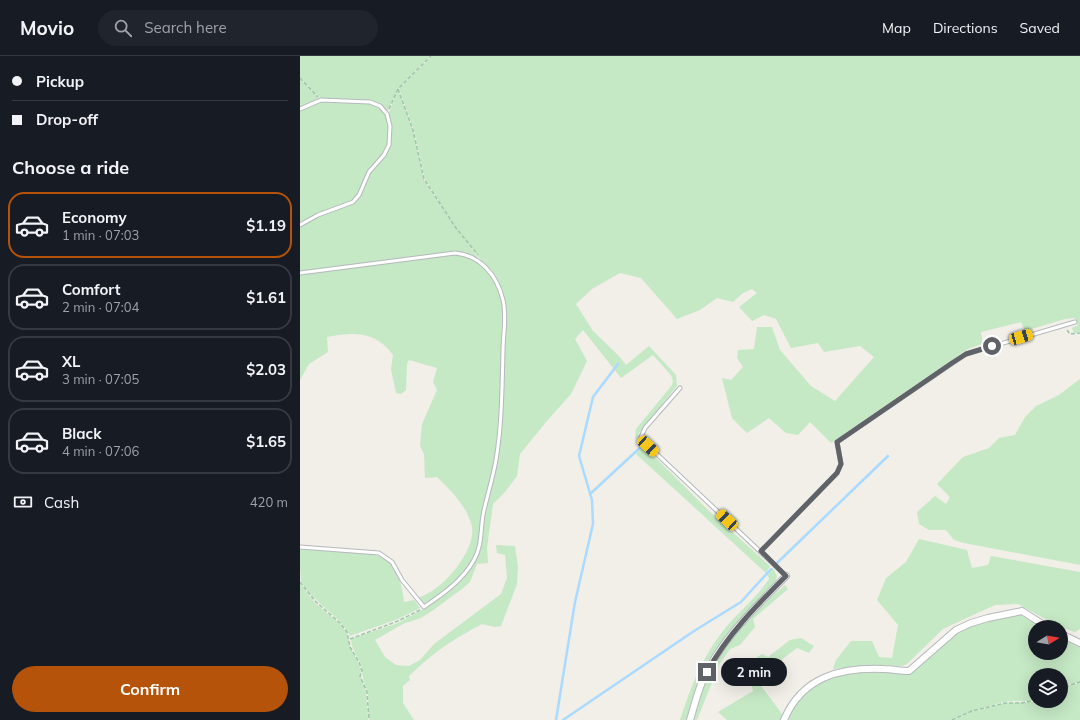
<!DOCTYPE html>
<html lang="en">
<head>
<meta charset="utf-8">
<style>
	body { margin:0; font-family:Mulish,sans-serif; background:#20242c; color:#f1f3f6; height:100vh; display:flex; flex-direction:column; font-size:15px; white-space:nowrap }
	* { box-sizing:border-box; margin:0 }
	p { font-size:13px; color:#9ea1a6 }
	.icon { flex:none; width:22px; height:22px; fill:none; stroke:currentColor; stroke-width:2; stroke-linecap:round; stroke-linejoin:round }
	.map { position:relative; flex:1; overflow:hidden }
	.panel { display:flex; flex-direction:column; background:#171b24; width:300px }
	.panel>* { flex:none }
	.top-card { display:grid; align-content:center; height:88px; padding:0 12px; background:#171b24 }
	.needle { width:26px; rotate:79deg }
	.buttons { position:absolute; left:728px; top:564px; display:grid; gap:8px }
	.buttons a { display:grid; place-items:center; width:40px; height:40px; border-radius:50%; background:#171b24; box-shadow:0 4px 16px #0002; font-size:20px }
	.end { position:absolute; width:18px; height:18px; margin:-9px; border:5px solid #5f6368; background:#fff; box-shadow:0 0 0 2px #fff }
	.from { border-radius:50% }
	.bubble { position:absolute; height:28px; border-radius:14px; background:#171b24; box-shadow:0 4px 16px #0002; font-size:13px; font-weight:700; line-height:28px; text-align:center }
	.car { position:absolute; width:12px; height:24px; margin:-12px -6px; border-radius:5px; box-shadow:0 0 3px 1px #0007; background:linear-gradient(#f5c518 24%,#345 0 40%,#f5c518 0 76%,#345 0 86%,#f5c518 0) }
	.top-card b { display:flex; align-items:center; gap:14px; height:38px; font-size:15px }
	.top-card b+b { border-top:1px solid #363941 }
	.top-card i { width:10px; height:10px; background:#f1f3f6 }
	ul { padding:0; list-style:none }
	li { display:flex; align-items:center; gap:12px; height:66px; margin:0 8px 6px; padding:0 4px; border:2px solid #363941; border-radius:16px }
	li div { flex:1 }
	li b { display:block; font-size:15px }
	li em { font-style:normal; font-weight:700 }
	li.selected { border-color:#b45309 }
	li>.icon { width:36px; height:36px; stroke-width:1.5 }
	h2 { padding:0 12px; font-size:18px; line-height:48px }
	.pay { display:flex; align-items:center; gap:10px; height:44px; padding:0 12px; font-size:15px }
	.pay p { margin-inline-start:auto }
	.button { display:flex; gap:8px; margin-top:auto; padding:8px 12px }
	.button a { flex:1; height:46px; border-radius:24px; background:#b45309; color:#fff; font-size:16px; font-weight:700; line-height:46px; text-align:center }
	header { display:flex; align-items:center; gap:24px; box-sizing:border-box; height:56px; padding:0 20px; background:#171b24; border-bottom:1px solid #363941 }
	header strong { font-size:19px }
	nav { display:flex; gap:22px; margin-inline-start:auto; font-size:14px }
	.search { width:280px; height:36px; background:#20242c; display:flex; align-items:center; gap:10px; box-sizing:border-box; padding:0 14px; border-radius:22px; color:#9ea1a6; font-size:15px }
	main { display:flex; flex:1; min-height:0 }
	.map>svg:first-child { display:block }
	.green { fill:#c5e8c5 }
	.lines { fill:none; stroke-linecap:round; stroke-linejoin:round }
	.stream { stroke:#aadaff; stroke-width:2.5 }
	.lane-casing { stroke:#b5b8bc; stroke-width:5 }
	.street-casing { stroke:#b5b8bc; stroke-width:8 }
	.path { stroke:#9cc7a9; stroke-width:1.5; stroke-dasharray:4 2; stroke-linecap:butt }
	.lane { stroke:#fff; stroke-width:3 }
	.street { stroke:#fff; stroke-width:6 }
	.route { stroke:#5f6368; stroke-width:5 }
</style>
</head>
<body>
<header>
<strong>Movio</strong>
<div class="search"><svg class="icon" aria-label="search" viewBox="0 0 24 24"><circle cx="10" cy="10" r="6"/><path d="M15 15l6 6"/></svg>Search here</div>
<nav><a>Map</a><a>Directions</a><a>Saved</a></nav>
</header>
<main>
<section class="panel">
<div class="top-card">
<b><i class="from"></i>Pickup</b>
<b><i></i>Drop-off</b>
</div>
<h2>Choose a ride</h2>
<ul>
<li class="selected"><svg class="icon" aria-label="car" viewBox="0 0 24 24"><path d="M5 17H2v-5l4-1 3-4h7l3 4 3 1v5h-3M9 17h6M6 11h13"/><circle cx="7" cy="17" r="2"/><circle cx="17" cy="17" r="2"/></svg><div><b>Economy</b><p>1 min · 07:03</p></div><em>$1.19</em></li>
<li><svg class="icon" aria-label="car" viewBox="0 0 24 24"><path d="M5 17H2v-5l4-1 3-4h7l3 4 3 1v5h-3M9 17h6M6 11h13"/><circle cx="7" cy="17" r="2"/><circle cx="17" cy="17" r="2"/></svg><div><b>Comfort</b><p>2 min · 07:04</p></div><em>$1.61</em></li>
<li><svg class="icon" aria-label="car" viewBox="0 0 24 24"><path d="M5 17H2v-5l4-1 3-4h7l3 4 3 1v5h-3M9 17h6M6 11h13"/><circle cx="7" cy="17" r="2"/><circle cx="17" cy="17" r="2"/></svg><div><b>XL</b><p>3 min · 07:05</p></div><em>$2.03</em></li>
<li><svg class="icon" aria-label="car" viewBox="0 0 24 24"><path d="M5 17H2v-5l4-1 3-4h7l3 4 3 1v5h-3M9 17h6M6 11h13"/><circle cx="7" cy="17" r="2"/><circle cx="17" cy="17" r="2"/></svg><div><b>Black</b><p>4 min · 07:06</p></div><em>$1.65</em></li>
</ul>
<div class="pay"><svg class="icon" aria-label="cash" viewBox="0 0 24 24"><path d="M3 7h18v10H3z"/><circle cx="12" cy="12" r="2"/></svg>Cash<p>420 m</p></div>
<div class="button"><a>Confirm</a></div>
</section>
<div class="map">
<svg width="780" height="664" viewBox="0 0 780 664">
	<rect width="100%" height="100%" fill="#f1efe8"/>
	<!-- green -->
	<g class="green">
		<path d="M0 0H130L98 33 87 56C71 39 42 44 21 43L0 21Z"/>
		<path d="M132 0H780V276L774 277 772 272 778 269 775 262 765 263 725 275 721 266 681 276 683 288 668 293 531 387 510 366 498 379 486 377 469 362 447 377 432 362 422 322 431 324 443 311 437 302 438 294 454 293 457 271H472L480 294 511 330 535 345 574 301 560 290 524 296 518 287 491 292 476 263 464 259 452 265 439 251 457 237 452 233 443 237 433 246 417 242 400 254 377 263 341 222 320 217 292 233 276 248 293 275 319 300 326 309 349 290 376 319 377 330 339 377 337 383 335 382 336 373 372 329 373 325 371 319 353 299 321 322 283 274 275 283 287 305 271 338 246 366 220 398 217 420 205 436 193 448 187 492 188 507 177 508 170 526 162 533 132 555 121 562 103 568 75 584 85 601 96 609 109 610 120 604 134 588 201 538 207 522 205 499 197 497 196 489 215 490 218 511 217 528 201 570 195 571 182 568C152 584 134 596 109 620L110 624 103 630V647L114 664H69C68 656 69 647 68 639 66 629 63 626 62 615 62 604 51 595 51 583L98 567 125 552 157 527 175 505 181 493 185 456 190 436 201 363 204 245 192 218 156 172 125 123 114 74 99 33Z"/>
		<polygon points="0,23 20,43 0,53"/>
		<polygon points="98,34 113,74 124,124 156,172 180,204 165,196 154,196 0,216 0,170 18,160 54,147 60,140 70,117 85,99 90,90 88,59"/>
		<path d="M21 44C36 45 55 43 70 47 92 52 93 82 83 98 80 104 74 109 69 115 63 124 62 136 53 144 43 153 15 157 0 167V54Z"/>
		<path d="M155 198C160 199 166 199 171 201 187 208 197 229 202 245L201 327 195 403 178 492C167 518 147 534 125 549L118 542C122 540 127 538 132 535 149 525 179 489 171 467 165 448 151 435 137 421L125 422 124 398 120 390 122 368 137 334 133 326 137 312 109 304 107 308 106 334 101 338 96 337 91 313 93 299C76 275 54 276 27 281L28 296 9 308 0 324V218Z"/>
		<polygon points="780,323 780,509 664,487 654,484 646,474 629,474 619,468 617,456 635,440 646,448 650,441 637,428 663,401 689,392 699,382 715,379 725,361 736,350 759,339"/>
		<polygon points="344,390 408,454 470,510 466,517 336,398"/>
		<polygon points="619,483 667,494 672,512 688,509 691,500 780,516 780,573 775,576 760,571 718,548 695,549 643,573 607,608 602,610 580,609 533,613 536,604 551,585 572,585 579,601 592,602 598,569 577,544 586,522 606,506"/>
		<path d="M0 494C20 494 69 493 85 503 98 511 103 533 104 546L114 544 120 552 98 563 50 580C41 560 12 546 1 525 0 518 0 502 0 494Z"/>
		<path d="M473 512 477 520 475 527C445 557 412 588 397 629 393 640 390 652 386 664H380C391 630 403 599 426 571 440 555 457 541 469 523L467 518Z"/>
		<polygon points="0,527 15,547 40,568 47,577 50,591 58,606 61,615 60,620 66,636 68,664 0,664"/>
		<path d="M485 529 488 533 453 563 455 571 440 589 430 593 419 609 397 664H393C399 643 405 622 416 603 433 574 460 551 485 529Z"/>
		<path d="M719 558 741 571H735V597H761V581L780 589V626L770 628 761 634V619H735V644C724 646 714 644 704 646 685 650 668 658 650 664H485L493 648 526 621 570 614 604 616 667 567Z"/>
		<polygon points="501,582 514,590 509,597 497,592 456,623 482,658 480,664 427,664 418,656 453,635 446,609 462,598 468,601 490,584"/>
		<polygon points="780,627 780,664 654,664 672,656 705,647 761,645 761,635 771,629"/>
	</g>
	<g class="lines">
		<!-- stream -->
		<g class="stream">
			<polyline points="290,438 343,389"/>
			<polyline points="477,507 588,400"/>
			<polyline points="256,664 275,546 293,468 292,444 279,400 293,341 318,308"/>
			<polyline points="263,664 394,575 441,546 471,513"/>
		</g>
		<!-- lane casing -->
		<g class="lane-casing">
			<g id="lane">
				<polyline points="0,53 21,44 70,46 80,50 87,58 90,70 89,89 84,99 69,116 59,139 53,146 18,159 0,169"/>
				<path d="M0 217 155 197C180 199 197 219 203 244 207 260 203 279 203 295 202 331 202 368 196 404 193 421 188 437 184 454 180 471 183 488 174 504 163 524 143 538 124 551L102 524 92 506 79 497 0 491"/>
				<polyline points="380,332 345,372 341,381 343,385 486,520"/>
				<polyline points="461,495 537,417 541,408 537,386 666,298 775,266"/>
			</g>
		</g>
		<!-- street casing -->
		<g class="street-casing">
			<g id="street">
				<polyline points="761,578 780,587"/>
				<path d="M390 664C394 651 397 638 402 626 420 584 455 552 486 520"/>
				<path d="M484 664C502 621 540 611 584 613 592 613 600 615 609 615L656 574 671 567 688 562 722 555 747 571"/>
			</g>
		</g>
		<!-- path -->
		<g class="path">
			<polyline points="0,22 18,41"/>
			<polyline points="98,33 113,74 124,123 156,172 178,199"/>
			<polyline points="89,53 98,33 131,0"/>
			<polyline points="767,274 770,278 780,277"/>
			<polyline points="0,526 16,546 40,567 47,576 50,591 59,606 62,615 60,620 67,636 69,664"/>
			<polyline points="50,583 98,565 120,554"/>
			<polyline points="761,635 770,629 780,626"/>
			<polyline points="652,664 672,655 705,647 722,647 735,644"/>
		</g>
		<!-- lane -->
		<use href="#lane" class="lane"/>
		<!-- street -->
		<use href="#street" class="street"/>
	</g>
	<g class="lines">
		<!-- route -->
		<path class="route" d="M407 616C427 579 457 549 486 520L461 495 537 417 541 408 537 386 652 307 666 298 692 290"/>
	</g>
</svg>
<div class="buttons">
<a><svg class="needle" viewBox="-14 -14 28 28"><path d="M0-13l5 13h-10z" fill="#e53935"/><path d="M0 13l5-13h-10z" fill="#9ea1a6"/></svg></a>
<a><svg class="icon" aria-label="layers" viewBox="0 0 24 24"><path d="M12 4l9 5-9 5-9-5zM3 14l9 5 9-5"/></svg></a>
</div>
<i class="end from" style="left:692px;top:290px"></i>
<i class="end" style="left:407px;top:616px"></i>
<div class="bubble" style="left:421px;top:602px;width:66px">2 min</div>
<i class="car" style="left:721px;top:281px;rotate:74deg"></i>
<i class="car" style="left:348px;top:390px;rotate:133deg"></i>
<i class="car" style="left:427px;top:464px;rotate:313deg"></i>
</div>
</main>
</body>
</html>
